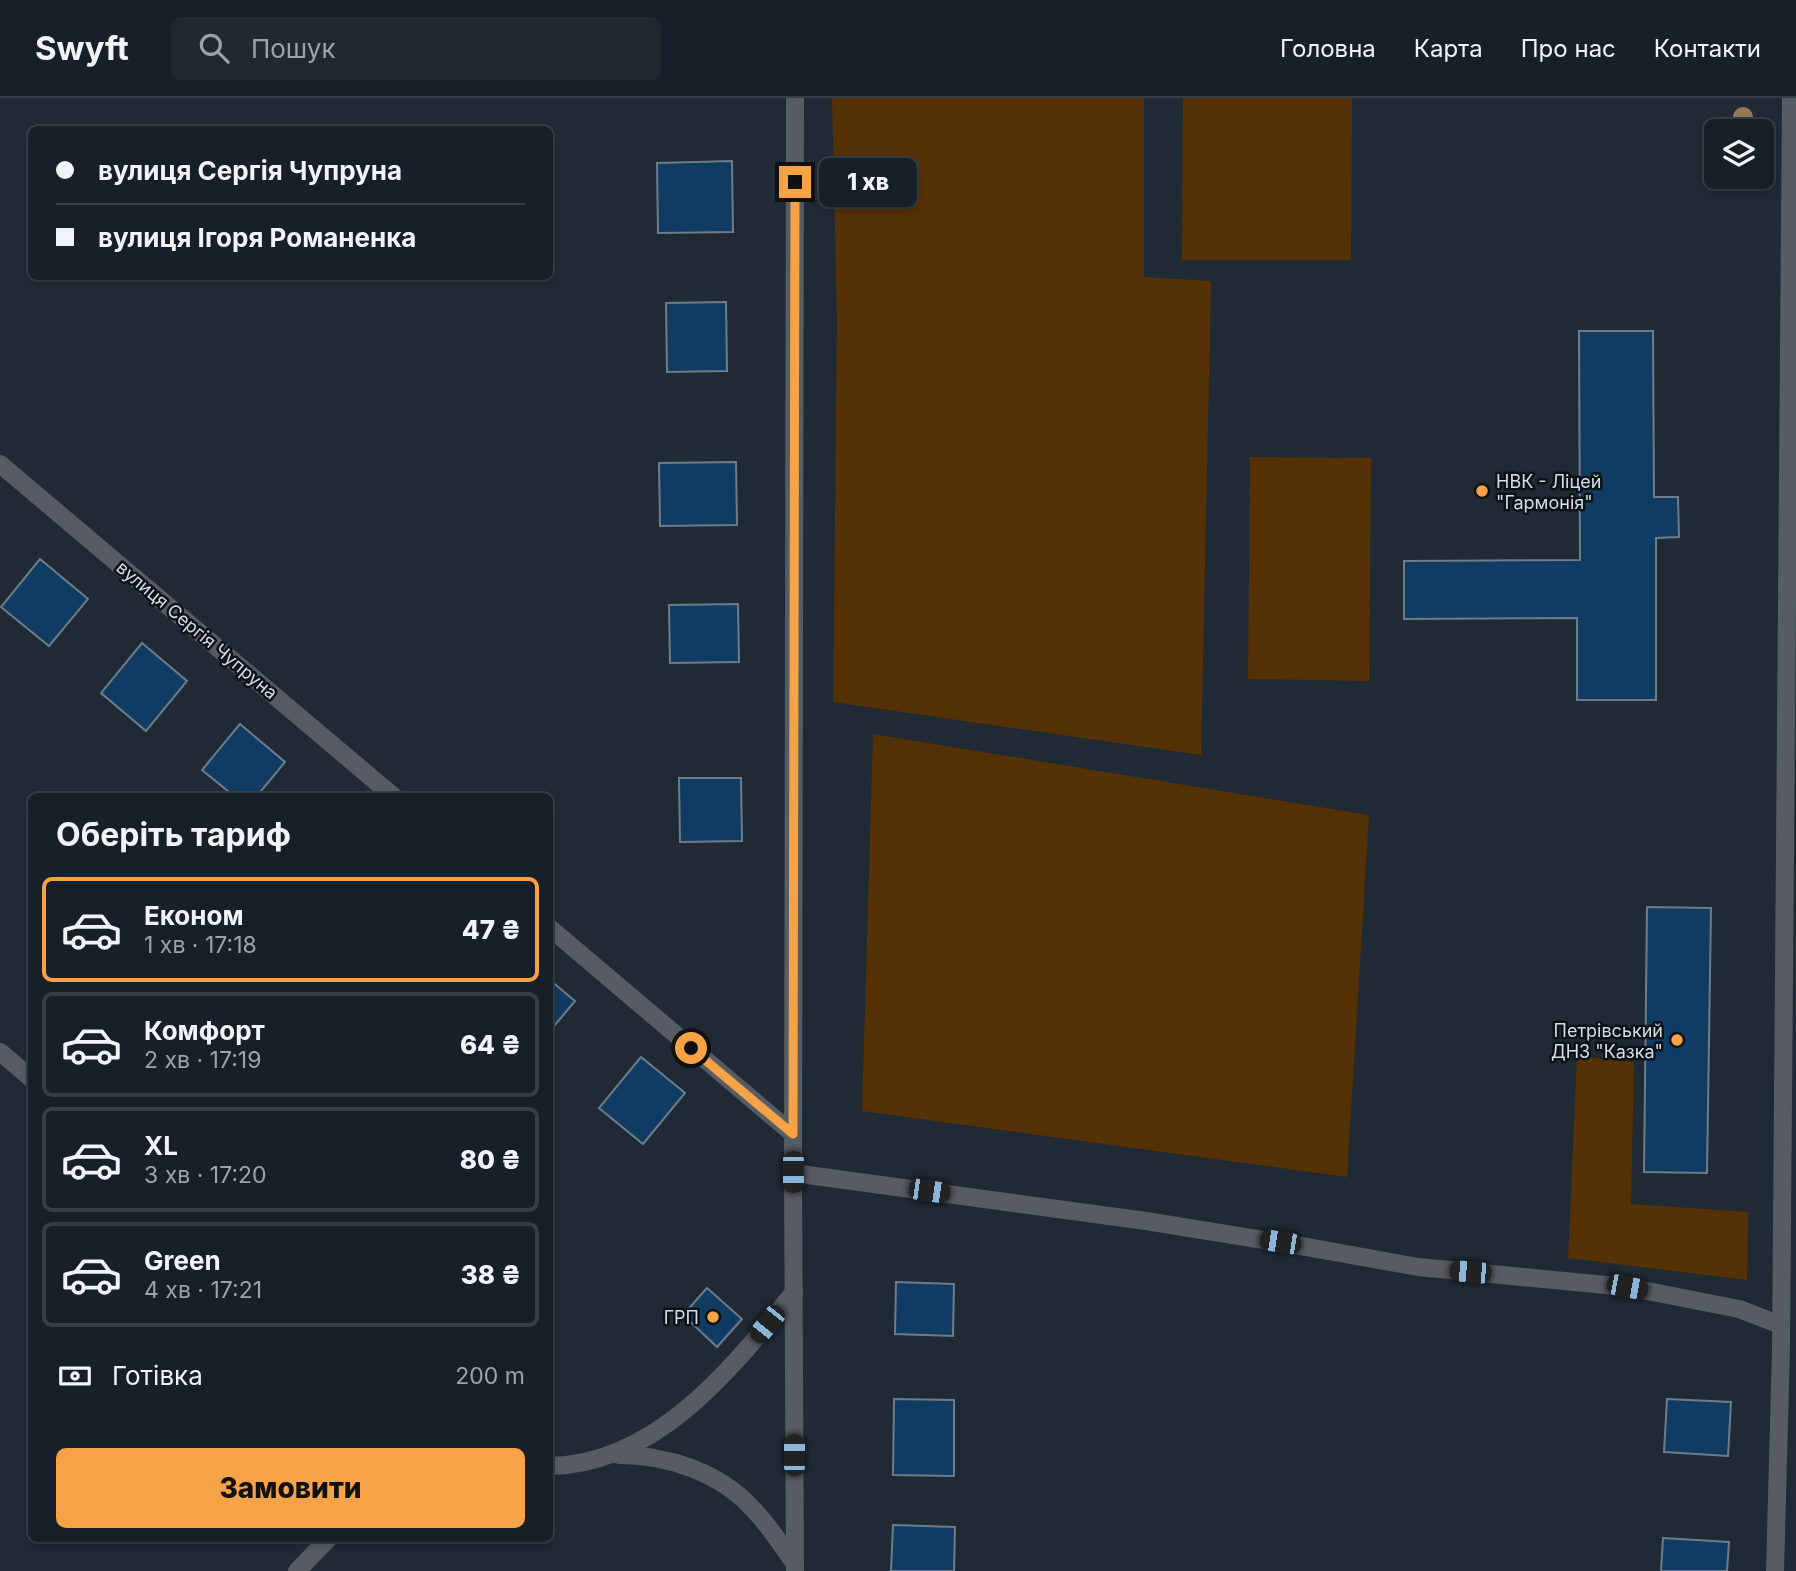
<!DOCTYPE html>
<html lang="uk">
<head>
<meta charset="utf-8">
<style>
	body { margin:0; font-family:Inter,sans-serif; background:#202830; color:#f1f3f6; height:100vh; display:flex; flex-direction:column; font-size:26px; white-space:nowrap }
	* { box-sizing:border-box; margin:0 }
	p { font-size:23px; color:#9ea3a8 }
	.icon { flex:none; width:38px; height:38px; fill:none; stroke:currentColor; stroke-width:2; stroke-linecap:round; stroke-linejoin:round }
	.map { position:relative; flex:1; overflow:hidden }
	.side { position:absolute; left:28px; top:695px; width:525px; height:749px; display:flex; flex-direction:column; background:#172028; border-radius:10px; box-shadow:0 4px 10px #0003,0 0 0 2px #363e45 }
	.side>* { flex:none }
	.hud { position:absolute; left:28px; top:28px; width:525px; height:154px; border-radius:10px; box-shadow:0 4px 10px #0003,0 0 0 2px #363e45; display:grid; align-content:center; height:154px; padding:0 28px; background:#172028 }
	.tools { position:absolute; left:1704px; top:21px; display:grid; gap:14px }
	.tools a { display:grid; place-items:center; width:70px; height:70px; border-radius:10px; background:#172028; box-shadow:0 4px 10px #0003,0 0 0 2px #363e45; font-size:35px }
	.end { position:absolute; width:32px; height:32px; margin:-16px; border:9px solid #f6a247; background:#111; box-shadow:0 0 0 4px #111 }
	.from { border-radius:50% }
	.bubble { position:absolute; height:49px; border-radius:10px; background:#172028; box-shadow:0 4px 10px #0003,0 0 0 2px #363e45; font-size:23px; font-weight:800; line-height:49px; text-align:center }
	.car { position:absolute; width:21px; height:42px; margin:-21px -10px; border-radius:9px; box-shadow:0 0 5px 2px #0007; background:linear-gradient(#222 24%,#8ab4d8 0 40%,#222 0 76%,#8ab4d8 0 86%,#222 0) }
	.hud b { display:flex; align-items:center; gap:24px; height:66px; font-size:26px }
	.hud b+b { border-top:2px solid #363e45 }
	.hud i { width:18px; height:18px; background:#f1f3f6 }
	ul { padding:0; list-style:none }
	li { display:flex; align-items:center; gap:21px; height:105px; margin:0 14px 10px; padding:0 14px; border:4px solid #363e45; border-radius:10px }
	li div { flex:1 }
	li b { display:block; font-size:26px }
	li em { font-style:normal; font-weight:800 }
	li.active { border-color:#f6a247 }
	li>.icon { width:63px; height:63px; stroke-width:1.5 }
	h2 { padding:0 28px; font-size:32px; line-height:84px }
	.pay { display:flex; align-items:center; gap:18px; height:77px; padding:0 28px; font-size:26px }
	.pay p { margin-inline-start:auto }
	.primary-button { display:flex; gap:14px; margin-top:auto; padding:14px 28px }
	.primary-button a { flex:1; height:80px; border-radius:10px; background:#f6a247; color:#111; font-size:28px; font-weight:800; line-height:80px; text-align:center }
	header { display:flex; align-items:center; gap:42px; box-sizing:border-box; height:98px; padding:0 35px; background:#172028; border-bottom:2px solid #363e45 }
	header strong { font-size:33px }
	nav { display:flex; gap:38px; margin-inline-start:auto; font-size:24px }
	.search { width:490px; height:63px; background:#202830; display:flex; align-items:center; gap:18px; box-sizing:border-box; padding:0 24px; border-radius:10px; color:#9ea3a8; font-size:26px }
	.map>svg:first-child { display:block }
	.green { fill:#553106 }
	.building { fill:#103b62; stroke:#6e7c89; stroke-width:2 }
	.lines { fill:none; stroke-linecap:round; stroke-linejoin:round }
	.path { stroke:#757e88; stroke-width:4.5; stroke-dasharray:3.5 5; stroke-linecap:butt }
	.minor { stroke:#565c62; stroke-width:18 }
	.tree { fill:#95785c }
	.route { stroke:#f6a247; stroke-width:9 }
	.poi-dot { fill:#f6a247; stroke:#0d1217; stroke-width:2.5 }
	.labels { text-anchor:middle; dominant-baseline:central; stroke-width:5; stroke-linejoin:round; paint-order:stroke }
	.poi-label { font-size:18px; fill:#d6dde5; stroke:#0d1217; text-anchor:end }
	.street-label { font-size:18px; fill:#d6dde5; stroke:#0d1217 }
</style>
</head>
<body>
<header>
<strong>Swyft</strong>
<div class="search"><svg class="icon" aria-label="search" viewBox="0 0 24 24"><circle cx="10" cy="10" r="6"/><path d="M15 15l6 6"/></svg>Пошук</div>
<nav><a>Головна</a><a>Карта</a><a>Про нас</a><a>Контакти</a></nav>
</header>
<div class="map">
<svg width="1796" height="1473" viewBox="0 0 1796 1473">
	<rect width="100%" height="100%" fill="#1f2a35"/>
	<!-- green -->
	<g class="green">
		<polygon points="832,0 1144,0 1144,179 1211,183 1201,657 833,604 837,224"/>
		<polygon points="1183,0 1352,0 1351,162 1182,162"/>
		<polygon points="1250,359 1371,360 1369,583 1248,581"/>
		<polygon points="873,636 1369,717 1347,1079 862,1013"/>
		<polygon points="1577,958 1634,964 1631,1106 1748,1114 1747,1182 1568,1160"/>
	</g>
	<!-- building -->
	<g class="building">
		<polygon points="732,63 733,134 658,135 657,65"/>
		<polygon points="726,204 727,273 667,274 666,205"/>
		<polygon points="1579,233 1653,233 1654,399 1678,399 1679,439 1656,440 1656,602 1577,602 1577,520 1404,521 1404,463 1580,462"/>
		<polygon points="736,364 737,427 660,428 659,365"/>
		<polygon points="40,461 88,501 49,548 1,509"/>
		<polygon points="738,506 739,564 670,565 669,507"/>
		<polygon points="142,545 187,583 146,633 101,595"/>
		<polygon points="240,626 285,664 257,698 234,698 202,672"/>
		<polygon points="679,680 741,680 742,743 680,744"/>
		<polygon points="1647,809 1711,810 1707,1075 1644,1074"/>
		<polygon points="550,882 575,903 550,933"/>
		<polygon points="641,959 685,995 643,1046 599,1010"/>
		<polygon points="896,1184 954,1186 953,1238 895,1236"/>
		<polygon points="707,1190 742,1221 717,1249 683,1217"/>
		<polygon points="894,1301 954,1302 954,1378 893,1377"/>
		<polygon points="1667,1301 1731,1304 1728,1358 1664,1354"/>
		<polygon points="893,1427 955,1429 954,1473 891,1473"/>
		<polygon points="1663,1440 1729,1444 1727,1473 1661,1473"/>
	</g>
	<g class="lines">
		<!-- path -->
		<polyline class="path" points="1718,79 1766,81"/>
		<!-- minor -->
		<g class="minor">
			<polyline points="0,366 393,698"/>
			<polyline points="550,830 793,1036"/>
			<polyline points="0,954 32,981"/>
			<polyline points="793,1075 1146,1123 1307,1149 1418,1169 1627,1189 1739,1211 1781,1227"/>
			<path d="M619 1357C667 1357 719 1374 752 1410 769 1427 781 1447 795 1466"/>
			<path d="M550 1368C657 1366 732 1270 794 1194"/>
			<polyline points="297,1473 329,1440"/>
			<polyline points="795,1473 793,1075 795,0"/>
			<polyline points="1775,1473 1781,1251 1791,0"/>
		</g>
	</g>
	<!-- trees -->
	<circle class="tree" cx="1743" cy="19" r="10"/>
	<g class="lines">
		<!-- route -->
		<polyline class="route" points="691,950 793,1036 795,84"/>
	</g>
	<!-- markers -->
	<g class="poi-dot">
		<circle cx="1482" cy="393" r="7"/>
		<circle cx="1677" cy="942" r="7"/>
		<circle cx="713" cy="1219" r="7"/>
	</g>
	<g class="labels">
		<!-- poi labels -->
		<g class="poi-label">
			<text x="1496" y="383" text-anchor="start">НВК - Ліцей<tspan x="1496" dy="21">"Гармонія"</tspan></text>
			<text x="1663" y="932">Петрівський<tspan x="1663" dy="21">ДНЗ "Казка"</tspan></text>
			<text x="699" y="1219">ГРП</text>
		</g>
		<!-- street labels -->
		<g class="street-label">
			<text transform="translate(197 532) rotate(40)">вулиця Сергія Чупруна</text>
		</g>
	</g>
</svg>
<div class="tools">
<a><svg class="icon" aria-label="layers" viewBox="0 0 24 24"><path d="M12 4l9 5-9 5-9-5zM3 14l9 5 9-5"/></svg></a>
</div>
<i class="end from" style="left:691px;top:950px"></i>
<i class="end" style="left:795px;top:84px"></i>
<div class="bubble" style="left:819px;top:60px;width:98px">1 хв</div>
<i class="car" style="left:793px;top:1074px;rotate:180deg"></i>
<i class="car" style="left:929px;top:1093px;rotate:98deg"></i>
<i class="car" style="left:1280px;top:1144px;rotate:279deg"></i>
<i class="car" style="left:1470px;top:1174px;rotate:275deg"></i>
<i class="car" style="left:1627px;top:1189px;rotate:101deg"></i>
<i class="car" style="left:767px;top:1226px;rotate:219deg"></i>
<i class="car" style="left:794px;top:1357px;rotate:0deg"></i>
<div class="hud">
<b><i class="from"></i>вулиця Сергія Чупруна</b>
<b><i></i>вулиця Ігоря Романенка</b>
</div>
<section class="side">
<h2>Оберіть тариф</h2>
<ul>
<li class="active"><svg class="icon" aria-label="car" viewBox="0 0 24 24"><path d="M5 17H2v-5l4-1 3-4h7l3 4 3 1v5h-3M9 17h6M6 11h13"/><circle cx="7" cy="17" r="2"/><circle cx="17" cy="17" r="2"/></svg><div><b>Економ</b><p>1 хв · 17:18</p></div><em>47 ₴</em></li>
<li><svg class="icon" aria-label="car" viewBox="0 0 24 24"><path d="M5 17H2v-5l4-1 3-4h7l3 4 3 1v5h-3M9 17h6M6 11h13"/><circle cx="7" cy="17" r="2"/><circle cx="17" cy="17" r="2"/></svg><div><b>Комфорт</b><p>2 хв · 17:19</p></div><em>64 ₴</em></li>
<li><svg class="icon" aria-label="car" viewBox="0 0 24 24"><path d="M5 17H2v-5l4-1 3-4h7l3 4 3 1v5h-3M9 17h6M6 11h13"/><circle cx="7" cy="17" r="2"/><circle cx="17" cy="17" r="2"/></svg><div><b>XL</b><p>3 хв · 17:20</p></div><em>80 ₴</em></li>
<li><svg class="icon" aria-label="car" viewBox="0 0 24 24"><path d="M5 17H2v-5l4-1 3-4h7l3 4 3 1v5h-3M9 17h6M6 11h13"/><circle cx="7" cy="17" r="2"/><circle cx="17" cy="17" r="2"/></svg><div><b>Green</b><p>4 хв · 17:21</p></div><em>38 ₴</em></li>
</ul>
<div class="pay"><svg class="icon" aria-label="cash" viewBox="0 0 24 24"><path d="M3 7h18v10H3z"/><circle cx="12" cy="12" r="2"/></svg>Готівка<p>200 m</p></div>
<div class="primary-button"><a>Замовити</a></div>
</section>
</div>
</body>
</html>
